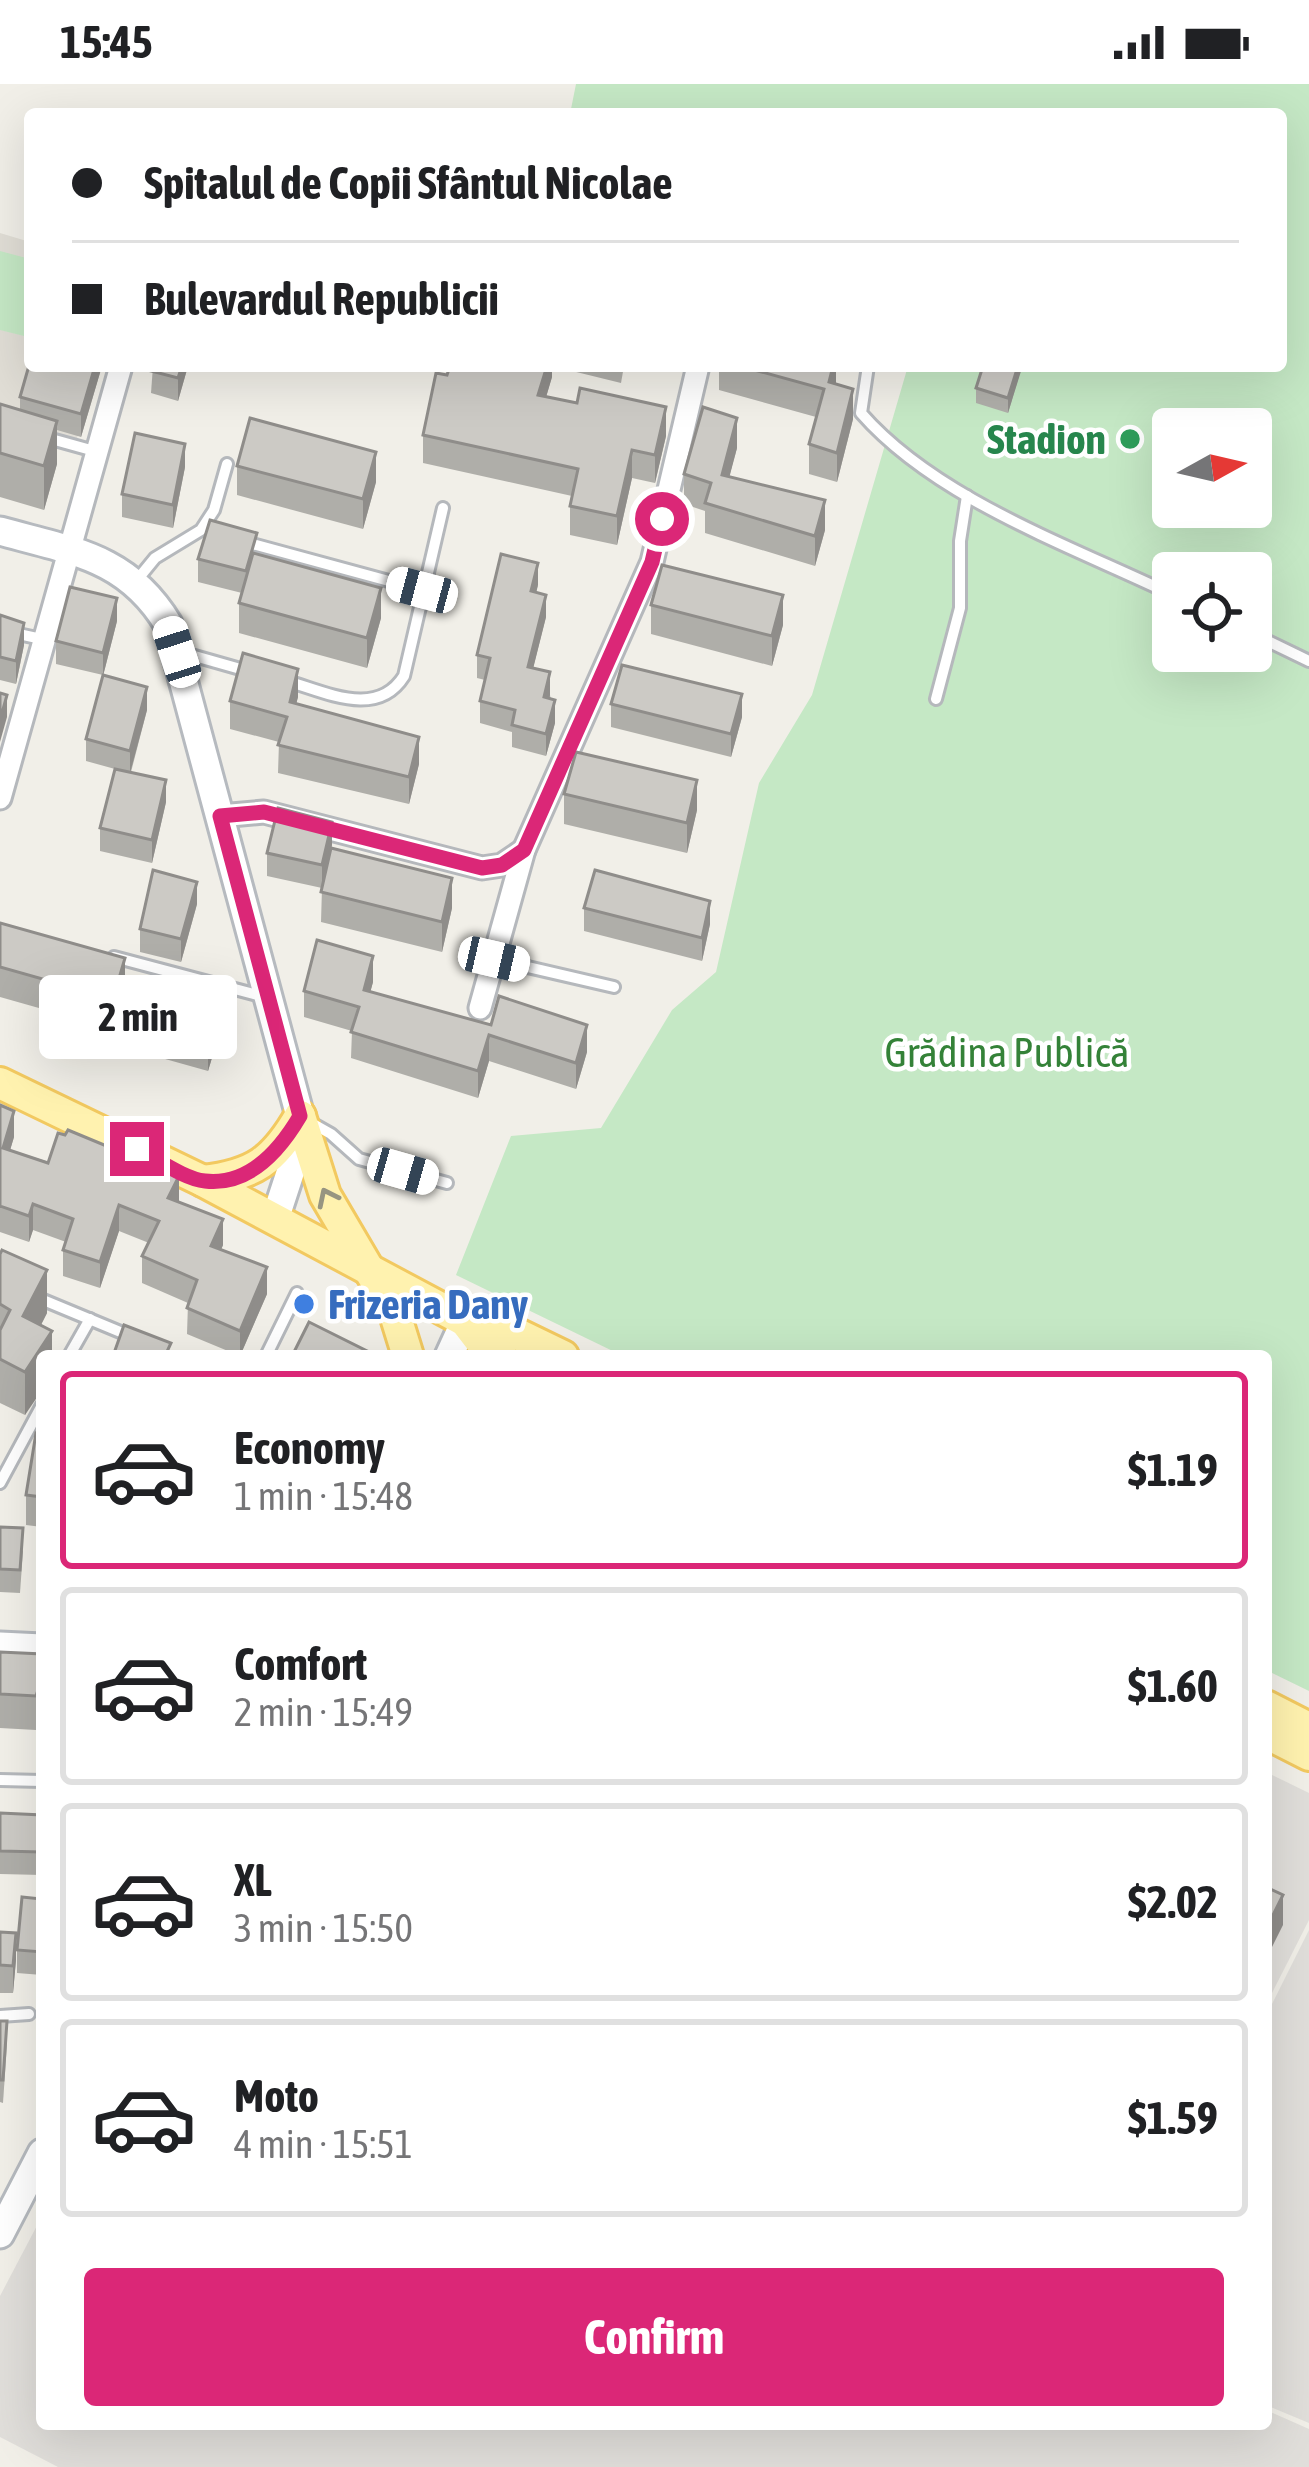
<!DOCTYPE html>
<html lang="en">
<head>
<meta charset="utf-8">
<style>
	body { margin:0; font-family:"Asap Condensed",sans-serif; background:#f2f2f2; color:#202124; height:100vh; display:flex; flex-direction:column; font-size:45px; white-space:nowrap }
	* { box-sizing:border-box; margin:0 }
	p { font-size:39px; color:#757577 }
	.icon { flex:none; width:66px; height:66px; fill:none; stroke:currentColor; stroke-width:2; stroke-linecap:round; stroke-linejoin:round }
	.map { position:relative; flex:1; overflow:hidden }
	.side { position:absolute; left:36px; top:1266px; width:1236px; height:1080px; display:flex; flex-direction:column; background:#fff; border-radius:12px; box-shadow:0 12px 48px #0002 }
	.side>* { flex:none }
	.hud { position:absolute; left:24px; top:24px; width:1263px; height:264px; border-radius:12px; box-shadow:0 12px 48px #0002; display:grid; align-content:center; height:264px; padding:0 48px; background:#fff }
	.needle { width:78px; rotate:82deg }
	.fabs { position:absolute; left:1152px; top:324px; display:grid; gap:24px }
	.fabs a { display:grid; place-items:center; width:120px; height:120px; border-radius:12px; background:#fff; box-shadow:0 12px 48px #0002; font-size:60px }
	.end { position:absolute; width:54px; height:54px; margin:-27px; border:15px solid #db2777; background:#fff; box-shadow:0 0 0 6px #fff }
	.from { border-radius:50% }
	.bubble { position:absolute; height:84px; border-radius:12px; background:#fff; box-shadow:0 12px 48px #0002; font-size:39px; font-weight:700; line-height:84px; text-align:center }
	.car { position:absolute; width:36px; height:72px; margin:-36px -18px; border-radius:15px; box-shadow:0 0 9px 3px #0007; background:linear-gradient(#fff 24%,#345 0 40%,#fff 0 76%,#345 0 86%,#fff 0) }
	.hud b { display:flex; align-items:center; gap:42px; height:114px; font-size:45px }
	.hud b+b { border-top:3px solid #e0e0e0 }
	.hud i { width:30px; height:30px; background:#202124 }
	ul { padding:21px 0 0; list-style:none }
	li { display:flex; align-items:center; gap:36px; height:198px; margin:0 24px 18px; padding:0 24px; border:6px solid #e0e0e0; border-radius:12px }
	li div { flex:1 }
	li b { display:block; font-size:45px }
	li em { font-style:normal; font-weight:700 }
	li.selected { border-color:#db2777 }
	li>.icon { width:108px; height:108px; stroke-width:1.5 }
	.cta { display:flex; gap:24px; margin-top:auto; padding:24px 48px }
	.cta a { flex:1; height:138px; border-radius:12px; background:#db2777; color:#fff; font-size:48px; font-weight:700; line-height:138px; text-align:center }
	.status { display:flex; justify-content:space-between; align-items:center; height:84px; padding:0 60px; background:#fff; direction:ltr }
	.status svg { height:33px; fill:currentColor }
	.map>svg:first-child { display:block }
	.industrial { fill:#e0deda }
	.education { fill:#e1ded6 }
	.green { fill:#c5e8c5; fill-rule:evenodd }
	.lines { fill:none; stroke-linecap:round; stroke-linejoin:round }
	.lane-casing { stroke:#b5b8bc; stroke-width:16 }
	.street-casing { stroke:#b5b8bc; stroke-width:27 }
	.secondary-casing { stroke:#b6babf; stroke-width:33 }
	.primary-casing { stroke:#f2c960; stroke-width:36 }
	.lane { stroke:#fff; stroke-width:10 }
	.street { stroke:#fff; stroke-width:21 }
	.secondary { stroke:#fff; stroke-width:27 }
	.primary { stroke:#fff2af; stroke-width:30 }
	.wall { fill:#afaea9 }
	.shaded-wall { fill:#8f8d8a }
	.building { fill:#cccac5; stroke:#8f8d8a; stroke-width:3 }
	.oneway { stroke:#979581 }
	.route { stroke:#db2777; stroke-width:15 }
	.leisure-dot { fill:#2e9e5b; stroke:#fff; stroke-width:4.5 }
	.shop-dot { fill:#3f7fe0; stroke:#fff; stroke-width:4.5 }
	.labels { text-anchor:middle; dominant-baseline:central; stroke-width:9; stroke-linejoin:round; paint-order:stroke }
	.leisure-label { font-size:42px; font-weight:bold; fill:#27864d; stroke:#fff; text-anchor:end }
	.park-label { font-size:42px; fill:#348238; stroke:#fff }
	.shop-label { font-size:42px; font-weight:bold; fill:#366cbe; stroke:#fff; text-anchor:start }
</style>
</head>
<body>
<div class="status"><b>15:45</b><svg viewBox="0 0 49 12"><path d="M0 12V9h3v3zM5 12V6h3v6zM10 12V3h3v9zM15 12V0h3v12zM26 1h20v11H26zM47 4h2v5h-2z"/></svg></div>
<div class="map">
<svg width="1309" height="2383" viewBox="0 0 1309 2383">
	<rect width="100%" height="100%" fill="#f1efe8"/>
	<!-- industrial -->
	<g class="industrial">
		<polygon points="1266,1688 1309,1709 1309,1836 1266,1921"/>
		<polygon points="1309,1846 1309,2339 1266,2321 1266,1932"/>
		<polygon points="42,2132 42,2340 1266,2340 1266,2326 1309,2345 1309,2383 58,2383 0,2353 0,2212"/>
	</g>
	<!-- education -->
	<polygon class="education" points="0,149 30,158 30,282 102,282 74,363 0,344"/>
	<!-- green -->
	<g class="green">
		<path d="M576 0H1309V1607L1266 1586V1272H623L456 1191 511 1052 601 1044 672 926 716 888 759 699 812 611 908 282H1281V30H570ZM1173 345H1251V423H1173ZM1173 489H1251V567H1173Z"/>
		<polygon points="0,167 30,175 28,253 0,246"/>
	</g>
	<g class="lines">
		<!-- lane casing -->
		<g class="lane-casing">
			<g id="lane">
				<path d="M868 282 861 329C936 415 1071 462 1173 511"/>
				<polyline points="44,353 98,368"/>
				<polyline points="245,458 422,506"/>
				<polyline points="137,496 155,474 201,446 214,426 227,380"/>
				<polyline points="0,546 46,556"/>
				<polyline points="1251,549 1309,577"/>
				<polyline points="177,567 251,588"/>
				<path d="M287 597C326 608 377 635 404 592L443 424"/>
				<polyline points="936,615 960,524 960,457 967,412"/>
				<polyline points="114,873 265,913"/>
				<polyline points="493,875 614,903"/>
				<polyline points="308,1037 331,1050 359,1075 447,1099"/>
				<polyline points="36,1213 130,1252"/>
				<polyline points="69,1272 90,1235"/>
				<polyline points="266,1272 297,1209"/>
				<polyline points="0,1399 42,1321"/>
				<polyline points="0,1696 42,1697"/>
				<polyline points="0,1932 29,1930"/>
			</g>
		</g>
		<!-- street casing -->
		<g class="street-casing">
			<g id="street">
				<polyline points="0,714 121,282"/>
				<polyline points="220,732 264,728 482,784 502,781 524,766"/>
				<polyline points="480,924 524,766 652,478 698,282"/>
			</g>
		</g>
		<!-- secondary casing -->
		<g class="secondary-casing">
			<g id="secondary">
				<path d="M0 447C71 467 127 472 168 540L300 1032 292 1083 275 1135"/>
				<polyline points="449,1272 465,1237"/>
				<polyline points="0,1562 42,1564"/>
				<polyline points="0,2150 42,2069"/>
			</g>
		</g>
		<!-- primary casing -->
		<g class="primary-casing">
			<g id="primary">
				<polyline points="0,999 203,1097 465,1237 495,1239 563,1272"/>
				<polyline points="300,1032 325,1111 395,1230 408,1272"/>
				<path d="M203 1097C254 1091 274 1077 300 1032"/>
				<polyline points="465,1237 485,1263 502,1272"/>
				<polyline points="1266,1622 1309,1644"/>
				<polyline points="1266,1649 1309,1671"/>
			</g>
		</g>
		<!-- lane -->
		<use href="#lane" class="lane"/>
		<!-- street -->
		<use href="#street" class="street"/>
		<!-- secondary -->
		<use href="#secondary" class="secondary"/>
		<!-- primary -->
		<use href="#primary" class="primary"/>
	</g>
	<!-- wall -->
	<g class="wall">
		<polygon points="102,282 81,353 57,346 57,380 44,426 0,413 0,320 20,326 20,313"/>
		<polygon points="153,282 188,282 178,317 151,309"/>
		<polygon points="552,282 552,293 546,313 666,352 655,399 632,394 617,461 570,451 570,422 572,412 423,379 423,351 447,291"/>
		<polygon points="560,282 624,282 621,299 560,284"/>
		<polygon points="719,282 836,282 836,301 853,335 837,398 809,390 809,360 816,333 719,306"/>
		<polygon points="1022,282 1008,329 976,319 976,304"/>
		<polygon points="737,364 729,393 825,446 815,482 705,449 705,427 684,420 684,390"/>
		<polygon points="237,382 376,398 363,445 237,411"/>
		<polygon points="185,383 173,444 122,433 122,410"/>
		<polygon points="257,470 381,534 367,584 239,549 239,519 242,509 198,498 198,475"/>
		<polygon points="538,501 536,508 546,533 533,584 550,611 555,639 546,672 512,663 512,648 480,639 480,617 485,596 477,594 477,571"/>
		<polygon points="651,521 783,541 772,582 651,550"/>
		<polygon points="0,531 24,561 16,600 0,596"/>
		<polygon points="117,537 103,592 147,626 131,688 166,718 152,779 100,767 100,744 115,685 86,677 86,655 103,591 56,580 56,557"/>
		<polygon points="298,613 296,619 419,680 409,720 278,689 279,658 230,645 230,617"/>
		<polygon points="611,620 742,633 731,673 611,643"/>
		<polygon points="564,710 697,726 687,769 564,740"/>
		<polygon points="332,761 331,764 452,824 442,868 321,838 322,804 267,792 267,769"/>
		<polygon points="197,820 181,878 140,868 140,845"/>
		<polygon points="584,824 710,840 702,877 584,847"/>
		<polygon points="0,839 125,904 113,945 0,913"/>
		<polygon points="373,898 370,908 587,968 576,1005 489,977 478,1014 351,974 352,947 304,933 304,907"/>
		<polygon points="225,931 208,987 158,973 158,950"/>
		<polygon points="0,1021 14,1053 10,1066 179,1118 223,1161 221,1166 267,1210 240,1272 187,1250 188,1219 142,1199 142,1172 149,1159 119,1147 100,1204 63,1192 63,1166 66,1158 33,1146 29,1158 0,1148 0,1150"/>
		<polygon points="0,1170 47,1229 41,1241 52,1272 25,1331 0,1319"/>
		<polygon points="42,1350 42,1443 26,1441 26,1411"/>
		<polygon points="0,1443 23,1467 20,1509 0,1508"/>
		<polygon points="0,1568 42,1570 42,1643 37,1643 36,1646 0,1644"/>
		<polygon points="0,1729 42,1731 42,1791 0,1790"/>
		<polygon points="42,1815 42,1891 17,1889 17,1866"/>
		<polygon points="0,1848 16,1876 13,1909 0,1909"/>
		<polygon points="0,1937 7,1960 3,2019 0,2018"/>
	</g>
	<!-- shaded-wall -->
	<g class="shaded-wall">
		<polygon points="95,282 102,282 81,353 81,330"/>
		<polygon points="182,282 188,282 178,317 178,294"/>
		<polygon points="547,282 552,282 552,293 538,340 538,311"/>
		<polygon points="833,282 836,282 836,301 829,298"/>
		<polygon points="1018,282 1022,282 1022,284 1008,329 1008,314"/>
		<polygon points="853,305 853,335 837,398 837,369"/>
		<polygon points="666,323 666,352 655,399 655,371"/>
		<polygon points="737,334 737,364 722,421 722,391"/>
		<polygon points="57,337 57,380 44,426 44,382"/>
		<polygon points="185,360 185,383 173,444 173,421"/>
		<polygon points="632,366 632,394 617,461 617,432"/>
		<polygon points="376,368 376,398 363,445 363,415"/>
		<polygon points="825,416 825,446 815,482 815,452"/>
		<polygon points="538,479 538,501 531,530 531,507"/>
		<polygon points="381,504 381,534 367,584 367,554"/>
		<polygon points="546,511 546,533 528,605 528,583"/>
		<polygon points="783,511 783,541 772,582 772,552"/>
		<polygon points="117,514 117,537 103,592 103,569"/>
		<polygon points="24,539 24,561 16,600 16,577"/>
		<polygon points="298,585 298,613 290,645 290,618"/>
		<polygon points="550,588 550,611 544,635 544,613"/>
		<polygon points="147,603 147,626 130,689 130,667"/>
		<polygon points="742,610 742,633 731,673 731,650"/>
		<polygon points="7,611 7,633 0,658 0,636"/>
		<polygon points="555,616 555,639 546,672 546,650"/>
		<polygon points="419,653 419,680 409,720 409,693"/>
		<polygon points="166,696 166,718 152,779 152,756"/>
		<polygon points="697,696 697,726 687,769 687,739"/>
		<polygon points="332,738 332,761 322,804 322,781"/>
		<polygon points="452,794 452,824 442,868 442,838"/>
		<polygon points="197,798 197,820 181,878 181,855"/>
		<polygon points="710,817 710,840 702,877 702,854"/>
		<polygon points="373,872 373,898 364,932 364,906"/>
		<polygon points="125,874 125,904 113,945 113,915"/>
		<polygon points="225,908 225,931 208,987 208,964"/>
		<polygon points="587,941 587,968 576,1005 576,979"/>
		<polygon points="489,951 489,977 478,1014 478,987"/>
		<polygon points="14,1027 14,1053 3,1090 3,1064"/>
		<polygon points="179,1092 179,1118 168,1114"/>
		<polygon points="33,1120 33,1146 29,1158 29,1132"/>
		<polygon points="119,1121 119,1147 100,1204 100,1178"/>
		<polygon points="223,1135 223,1161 211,1188 211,1162"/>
		<polygon points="267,1183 267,1210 240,1272 240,1247"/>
		<polygon points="47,1186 47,1229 23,1276 23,1232"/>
		<polygon points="52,1247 52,1272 42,1272 42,1306 25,1331 25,1288"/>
		<polygon points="1283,1811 1283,1841 1266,1875 1266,1845"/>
		<polygon points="16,1849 16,1876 13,1909 13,1882"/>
	</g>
	<!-- building -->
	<g class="building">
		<polygon points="30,278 30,282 95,282 81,330 20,313"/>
		<polygon points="153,282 182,282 178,294 151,287"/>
		<polygon points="450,282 547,282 538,311 577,319 580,304 666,323 655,371 632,366 617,432 570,422 578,385 423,351 436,289 447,291"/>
		<polygon points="740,282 833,282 829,298 853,305 837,369 809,360 824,305"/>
		<polygon points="983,282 1018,282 1008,314 976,304"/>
		<polygon points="0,320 57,337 44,382 0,369"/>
		<polygon points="703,323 737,334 722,391 825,416 815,452 705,419 711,399 684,390"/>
		<polygon points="250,334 376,368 363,415 237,382"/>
		<polygon points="135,349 185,360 173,421 122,410"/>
		<polygon points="210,436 257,449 246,487 198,475"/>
		<polygon points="253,469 381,504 367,554 239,519"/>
		<polygon points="501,470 538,479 531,507 546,511 528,583 550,588 544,613 555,616 546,650 512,641 515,626 480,617 490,574 477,571"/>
		<polygon points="662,481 783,511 772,552 651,521"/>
		<polygon points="70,503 117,514 103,569 56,557"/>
		<polygon points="0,531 24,539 16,577 0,573"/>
		<polygon points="243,569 298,585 290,618 419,653 409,693 278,661 287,633 230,617"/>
		<polygon points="622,581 742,610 731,650 611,620"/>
		<polygon points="103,591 147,603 130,667 86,655"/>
		<polygon points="0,609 7,611 0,636"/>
		<polygon points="576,668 697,696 687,739 564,710"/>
		<polygon points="115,685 166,696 152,756 100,744"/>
		<polygon points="278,724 332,738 322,781 267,769"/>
		<polygon points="331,764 452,794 442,838 321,808"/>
		<polygon points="153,786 197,798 181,855 140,845"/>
		<polygon points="595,786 710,817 702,854 584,824"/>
		<polygon points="0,839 125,874 113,915 0,883"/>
		<polygon points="317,856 373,872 364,906 491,941 499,912 587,941 576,979 489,951 478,987 351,948 359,923 304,907"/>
		<polygon points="176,893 225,908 208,964 158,950"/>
		<polygon points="0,1021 14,1027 3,1064 48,1079 58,1049 65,1051 68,1046 179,1092 168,1114 223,1135 211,1162 267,1183 240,1247 187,1224 197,1196 142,1172 159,1137 119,1121 100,1178 63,1166 73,1135 33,1120 29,1132 0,1122 0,1124"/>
		<polygon points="2,1166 47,1186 23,1232 52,1247 25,1288 0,1275 0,1246 10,1226 0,1220 0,1170"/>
		<polygon points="309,1238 373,1270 372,1272 292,1272"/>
		<polygon points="124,1241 171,1259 165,1272 113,1272"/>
		<polygon points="36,1349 42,1350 42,1413 26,1411"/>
		<polygon points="0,1443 23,1444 20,1486 0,1485"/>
		<polygon points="0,1568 42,1570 42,1610 37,1609 36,1612 0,1610"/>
		<polygon points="0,1729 42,1731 42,1768 0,1767"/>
		<polygon points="1266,1803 1283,1811 1266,1845"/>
		<polygon points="22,1813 42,1815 42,1868 17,1866"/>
		<polygon points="0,1848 16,1849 13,1882 0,1881"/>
		<polygon points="0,1937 7,1937 3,1996 0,1996"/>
	</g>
	<!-- one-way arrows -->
	<defs><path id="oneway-chevron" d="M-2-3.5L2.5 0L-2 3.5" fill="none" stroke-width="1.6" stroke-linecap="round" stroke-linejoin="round" transform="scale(3)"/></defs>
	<use class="oneway" href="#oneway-chevron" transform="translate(327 1113) rotate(-116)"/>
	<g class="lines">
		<!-- route -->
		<path class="route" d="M137 1065C156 1074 184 1095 205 1097 249 1102 280 1066 300 1032L220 732 264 728 482 784 502 781 524 766 652 478 662 435"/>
	</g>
	<!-- markers -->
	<circle class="leisure-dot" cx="1130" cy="355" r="12"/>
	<circle class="shop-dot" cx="304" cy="1220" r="12"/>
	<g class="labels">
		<!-- leisure labels -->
		<g class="leisure-label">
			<text x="1106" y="355">Stadion</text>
		</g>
		<!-- park labels -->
		<g class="park-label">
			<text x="1007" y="968">Grădina Publică</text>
		</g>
		<!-- shop labels -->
		<g class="shop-label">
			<text x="328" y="1220">Frizeria Dany</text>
		</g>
	</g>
</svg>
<div class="fabs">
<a><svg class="needle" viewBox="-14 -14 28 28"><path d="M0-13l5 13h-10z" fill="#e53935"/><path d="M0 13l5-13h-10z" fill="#757577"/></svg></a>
<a><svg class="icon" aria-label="locate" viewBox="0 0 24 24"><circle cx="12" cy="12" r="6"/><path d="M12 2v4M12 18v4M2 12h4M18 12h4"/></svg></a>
</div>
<i class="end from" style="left:662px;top:435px"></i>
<i class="end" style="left:137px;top:1065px"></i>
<div class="bubble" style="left:39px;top:891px;width:198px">2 min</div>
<i class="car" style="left:422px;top:506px;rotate:285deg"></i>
<i class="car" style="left:177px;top:568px;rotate:342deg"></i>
<i class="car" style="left:494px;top:875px;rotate:103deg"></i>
<i class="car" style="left:403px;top:1087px;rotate:106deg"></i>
<div class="hud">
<b><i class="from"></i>Spitalul de Copii Sfântul Nicolae</b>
<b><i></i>Bulevardul Republicii</b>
</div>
<section class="side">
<ul>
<li class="selected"><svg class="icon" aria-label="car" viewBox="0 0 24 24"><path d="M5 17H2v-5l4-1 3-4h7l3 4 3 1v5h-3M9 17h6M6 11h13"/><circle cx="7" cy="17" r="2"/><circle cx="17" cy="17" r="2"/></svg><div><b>Economy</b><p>1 min · 15:48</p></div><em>$1.19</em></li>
<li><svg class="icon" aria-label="car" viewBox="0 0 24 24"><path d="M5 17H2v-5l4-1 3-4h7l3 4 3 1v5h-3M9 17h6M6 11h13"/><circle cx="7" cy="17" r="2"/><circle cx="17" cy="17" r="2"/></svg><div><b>Comfort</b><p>2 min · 15:49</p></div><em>$1.60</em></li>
<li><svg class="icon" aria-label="car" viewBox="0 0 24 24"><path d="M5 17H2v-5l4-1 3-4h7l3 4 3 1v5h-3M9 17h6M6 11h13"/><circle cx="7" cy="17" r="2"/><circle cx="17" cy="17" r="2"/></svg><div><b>XL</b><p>3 min · 15:50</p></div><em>$2.02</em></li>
<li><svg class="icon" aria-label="car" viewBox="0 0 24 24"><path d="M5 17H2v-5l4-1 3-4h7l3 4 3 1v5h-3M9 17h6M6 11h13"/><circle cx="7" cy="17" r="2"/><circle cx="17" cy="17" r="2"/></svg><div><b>Moto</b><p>4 min · 15:51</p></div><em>$1.59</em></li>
</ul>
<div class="cta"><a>Confirm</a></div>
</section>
</div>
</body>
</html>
